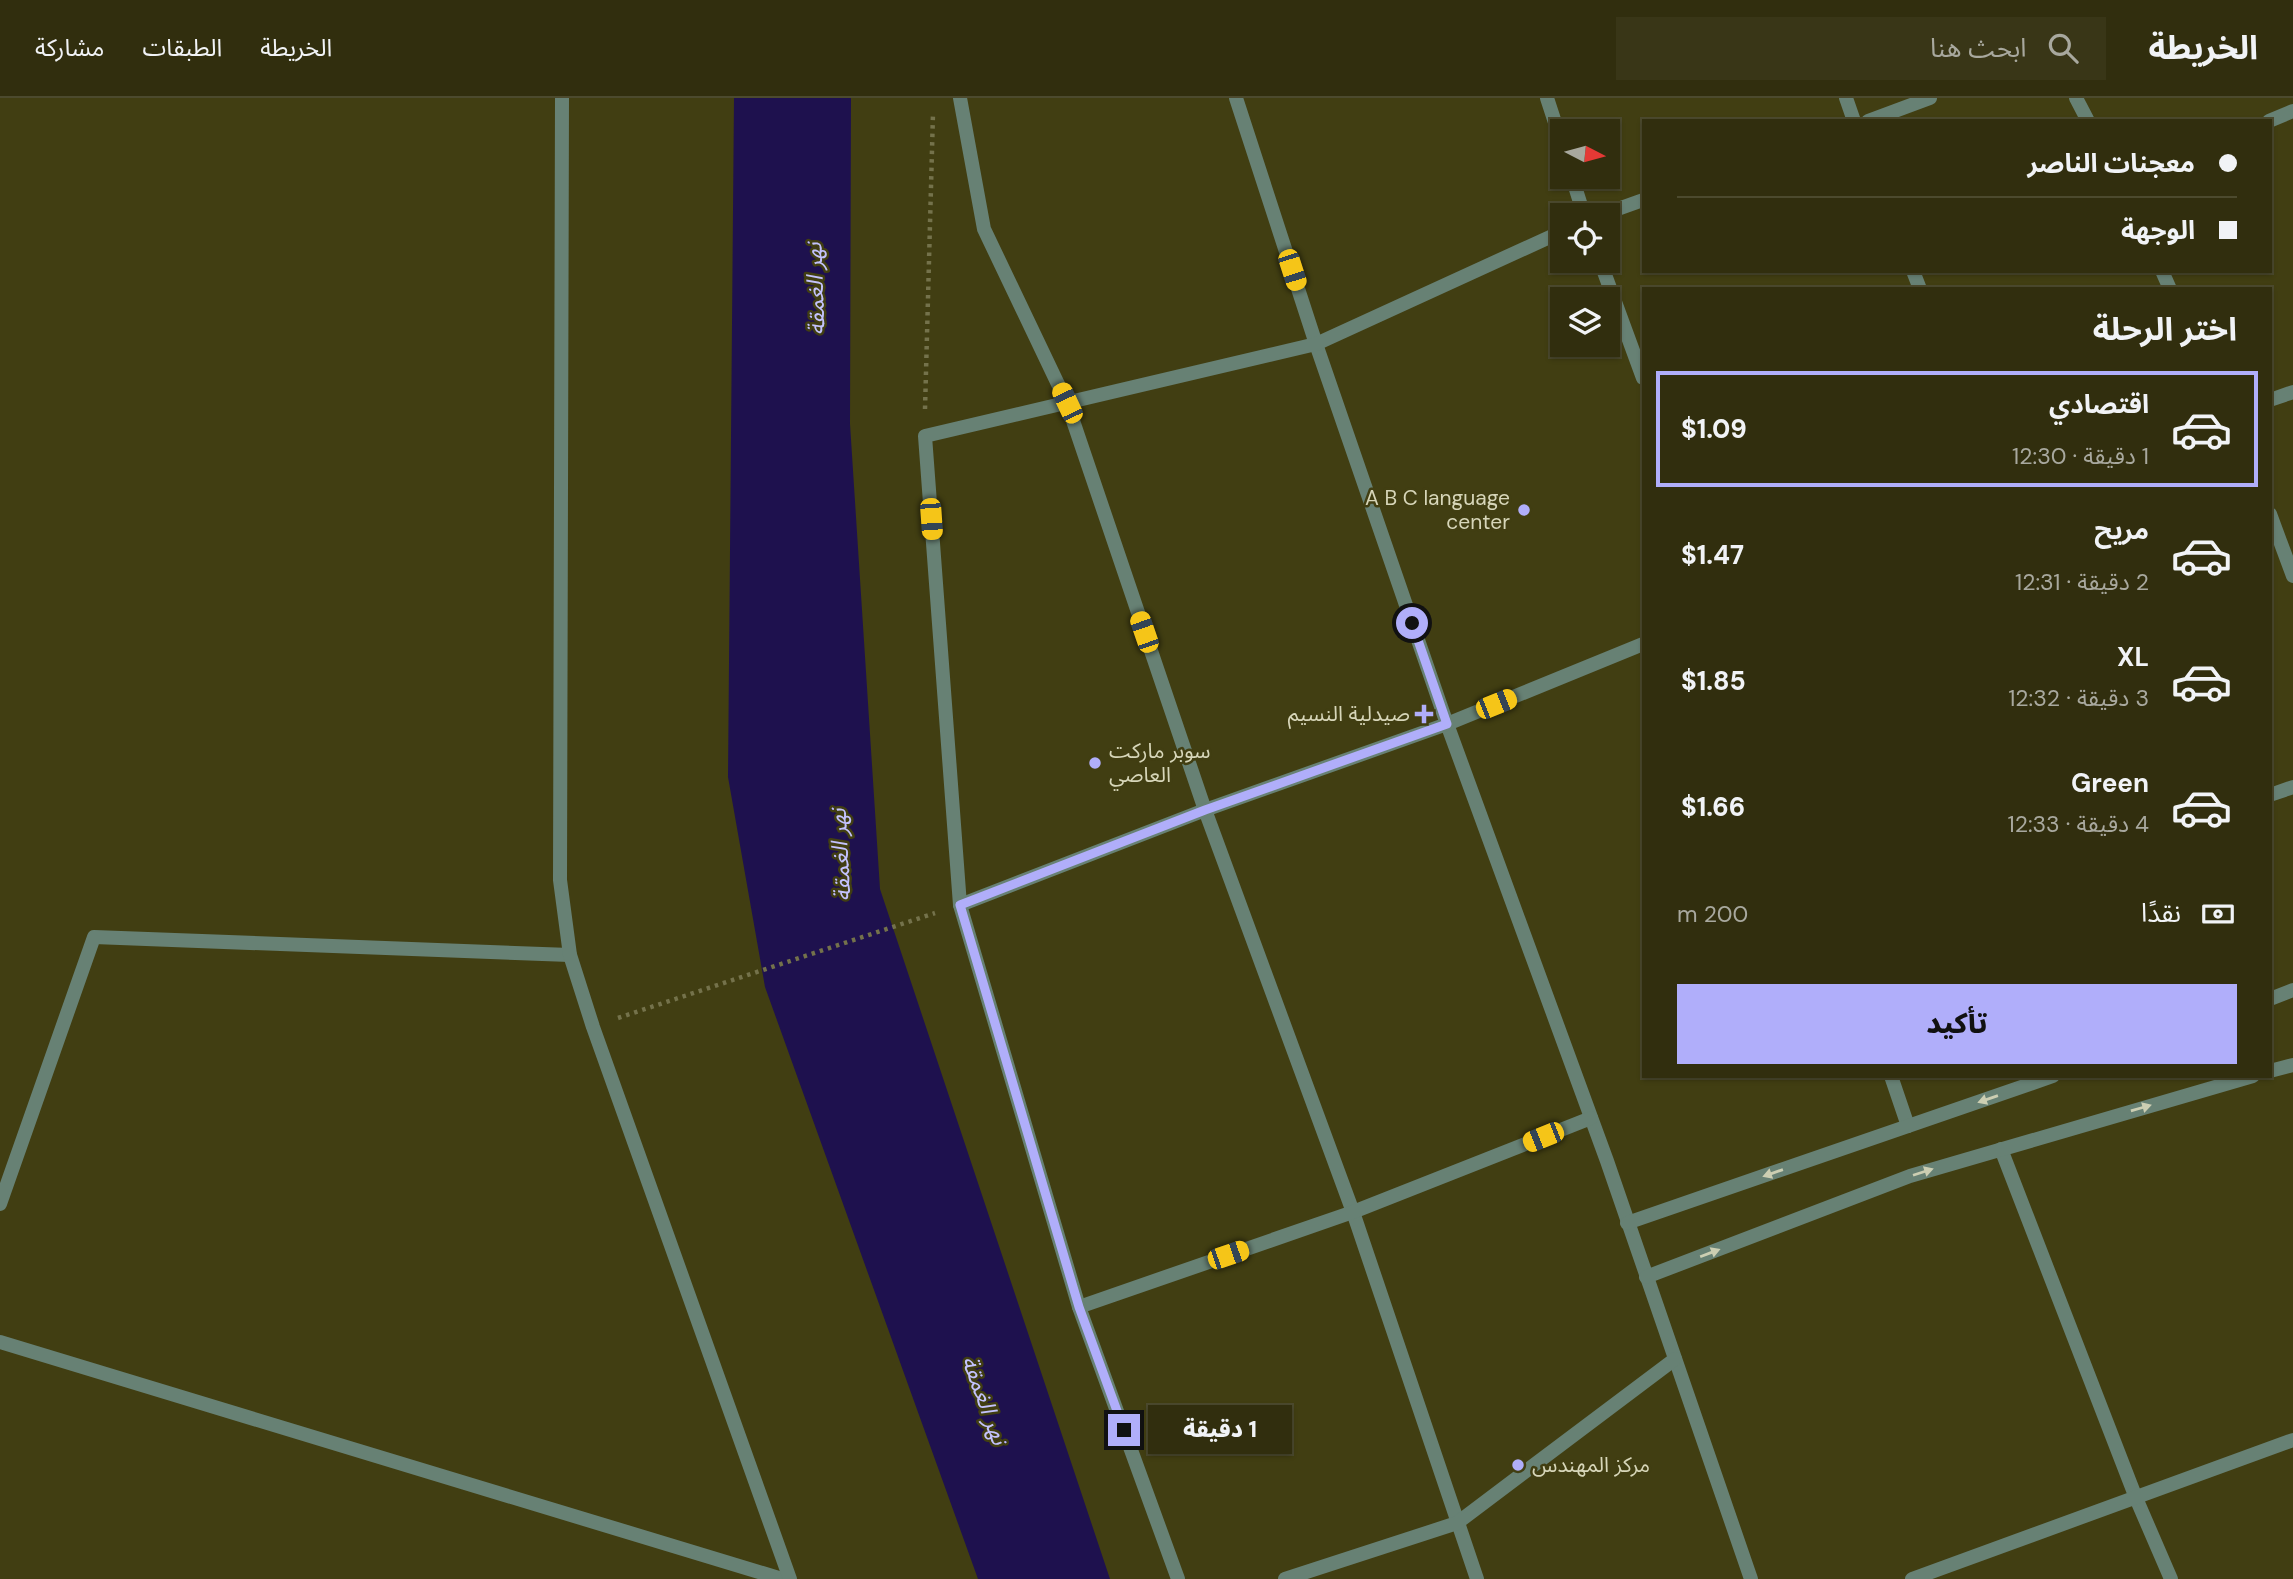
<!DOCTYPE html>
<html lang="ar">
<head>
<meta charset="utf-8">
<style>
	body { margin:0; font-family:"DM Sans","Noto Sans Arabic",sans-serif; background:#393617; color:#f1f3f6; direction:rtl; height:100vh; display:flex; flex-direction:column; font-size:26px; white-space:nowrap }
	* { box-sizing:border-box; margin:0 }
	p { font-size:23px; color:#a8a89e }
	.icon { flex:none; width:38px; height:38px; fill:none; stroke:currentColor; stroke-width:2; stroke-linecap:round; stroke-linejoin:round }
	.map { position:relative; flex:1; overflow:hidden; direction:ltr }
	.details { position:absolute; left:1642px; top:189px; width:630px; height:791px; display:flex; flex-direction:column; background:#312e0e; border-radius:0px; box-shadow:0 2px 5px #0004,0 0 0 2px #4c4a2e; direction:rtl }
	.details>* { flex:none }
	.hud { position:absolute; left:1642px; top:21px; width:630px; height:154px; border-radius:0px; box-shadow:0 2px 5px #0004,0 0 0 2px #4c4a2e; direction:rtl; display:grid; align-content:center; height:154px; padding:0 35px; background:#312e0e }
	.needle { width:46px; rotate:96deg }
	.buttons { position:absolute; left:1550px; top:21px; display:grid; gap:14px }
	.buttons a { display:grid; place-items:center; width:70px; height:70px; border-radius:0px; background:#312e0e; box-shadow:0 2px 5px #0004,0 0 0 2px #4c4a2e; font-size:35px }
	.end { position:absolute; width:32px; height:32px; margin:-16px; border:9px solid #b0aefa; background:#111; box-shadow:0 0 0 4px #111 }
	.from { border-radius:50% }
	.bubble { position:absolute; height:49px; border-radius:0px; background:#312e0e; box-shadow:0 2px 5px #0004,0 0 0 2px #4c4a2e; font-size:23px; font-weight:800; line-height:49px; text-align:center; direction:rtl }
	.car { position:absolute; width:21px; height:42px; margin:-21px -10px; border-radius:9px; box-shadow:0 0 5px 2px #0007; background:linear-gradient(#f5c518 24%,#345 0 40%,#f5c518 0 76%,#345 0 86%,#f5c518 0) }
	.hud b { display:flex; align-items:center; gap:24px; height:66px; font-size:26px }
	.hud b+b { border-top:2px solid #4c4a2e }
	.hud i { width:18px; height:18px; background:#f1f3f6 }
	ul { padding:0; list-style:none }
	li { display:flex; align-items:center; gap:21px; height:116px; margin:0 14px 10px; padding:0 21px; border:4px solid transparent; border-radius:0px }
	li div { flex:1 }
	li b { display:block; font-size:26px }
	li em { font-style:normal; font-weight:800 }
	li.selected { border-color:#b0aefa }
	li>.icon { width:63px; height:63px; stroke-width:1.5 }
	h2 { padding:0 35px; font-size:32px; line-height:84px }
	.pay { display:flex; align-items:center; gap:18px; height:77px; padding:0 35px; font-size:26px }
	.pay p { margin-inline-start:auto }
	.button { display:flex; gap:14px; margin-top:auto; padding:14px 35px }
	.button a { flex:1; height:80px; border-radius:0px; background:#b0aefa; color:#111; font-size:28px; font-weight:800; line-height:80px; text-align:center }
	header { display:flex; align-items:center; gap:42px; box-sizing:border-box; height:98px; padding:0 35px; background:#312e0e; border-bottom:2px solid #4c4a2e }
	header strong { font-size:33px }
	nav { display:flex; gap:38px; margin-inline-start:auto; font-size:24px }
	.search { width:490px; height:63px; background:#393617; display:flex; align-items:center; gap:18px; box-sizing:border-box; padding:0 24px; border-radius:0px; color:#a8a89e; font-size:26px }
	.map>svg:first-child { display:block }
	.water { fill:#1e114e }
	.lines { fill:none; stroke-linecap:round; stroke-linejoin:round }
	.path { stroke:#74724b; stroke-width:4.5; stroke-dasharray:3.5 5; stroke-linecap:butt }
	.minor { stroke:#678174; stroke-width:14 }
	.tertiary { stroke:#678174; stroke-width:14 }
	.oneway { fill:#ccceb2 }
	.route { stroke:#b0aefa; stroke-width:9 }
	.poi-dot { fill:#b0aefa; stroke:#413e12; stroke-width:2.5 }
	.labels { text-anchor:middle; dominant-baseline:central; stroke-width:5; stroke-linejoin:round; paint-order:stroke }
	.poi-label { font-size:21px; fill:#d7d6b9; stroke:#413e12; text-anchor:end }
	.water-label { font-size:23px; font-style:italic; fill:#c3c2fd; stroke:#413e12 }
</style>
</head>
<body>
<header>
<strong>الخريطة</strong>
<div class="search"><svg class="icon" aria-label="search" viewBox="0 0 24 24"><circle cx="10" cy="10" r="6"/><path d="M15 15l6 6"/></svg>ابحث هنا</div>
<nav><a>الخريطة</a><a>الطبقات</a><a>مشاركة</a></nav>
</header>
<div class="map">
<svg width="2293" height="1481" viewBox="0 0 2293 1481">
	<rect width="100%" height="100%" fill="#413e12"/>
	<!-- water -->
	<polygon class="water" points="734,0 851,0 850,326 880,791 1110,1481 978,1481 765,889 728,679"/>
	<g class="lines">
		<!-- path -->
		<g class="path">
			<polyline points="925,311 933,15"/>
			<polyline points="618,920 935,815"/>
		</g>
		<!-- minor -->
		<g class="minor">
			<polyline points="960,0 984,131 1067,305 1205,712 1353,1114 1477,1481"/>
			<polyline points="1236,0 1316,246 1447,626 1607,1063 1751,1481"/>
			<polyline points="1547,0 1563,49"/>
			<polyline points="1846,0 1854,23"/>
			<polyline points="2076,0 2088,23"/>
			<polyline points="1868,23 1930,0"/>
			<polyline points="2269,23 2293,13"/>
			<polyline points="1572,79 1584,117"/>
			<polyline points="1601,117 1643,102"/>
			<polyline points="1600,163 1643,280"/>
			<polyline points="1913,173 1920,191"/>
			<polyline points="2162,173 2170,191"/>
			<polyline points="2270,302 2293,294"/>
			<polyline points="2270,416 2293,478"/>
			<polyline points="2270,697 2293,689"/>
			<polyline points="960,807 1205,712 1447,626 1643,546"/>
			<polyline points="1891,978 1908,1028"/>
			<polyline points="2001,1051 2136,1400 2171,1481"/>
			<polyline points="0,1106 94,839 570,857"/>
			<polyline points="1079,1209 1353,1114 1591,1020"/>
			<polyline points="0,1244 782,1481"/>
			<polyline points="1178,1481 1079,1209 960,807 925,338 1316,246 1563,133"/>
			<polyline points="1285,1481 1457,1425 1675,1261"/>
			<polyline points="1912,1481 2293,1342"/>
		</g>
		<!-- tertiary -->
		<g class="tertiary">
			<polyline points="562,0 560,782 570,857 593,929 790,1481"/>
			<polyline points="2270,901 2293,892"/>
			<polyline points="2270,973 2293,967"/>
			<polyline points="1627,1125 2053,978"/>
			<polyline points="1646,1179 1910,1078 2253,978"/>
		</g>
	</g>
	<!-- one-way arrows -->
	<defs><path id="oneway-solid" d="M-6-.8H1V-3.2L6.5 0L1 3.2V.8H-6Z" transform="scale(1.75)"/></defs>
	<g class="oneway">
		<use href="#oneway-solid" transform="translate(1988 1001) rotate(161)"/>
		<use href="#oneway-solid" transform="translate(2141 1010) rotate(-16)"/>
		<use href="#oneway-solid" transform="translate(1923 1074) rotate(-18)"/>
		<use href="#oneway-solid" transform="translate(1773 1075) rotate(161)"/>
		<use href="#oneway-solid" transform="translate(1710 1155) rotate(-21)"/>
	</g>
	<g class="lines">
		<!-- route -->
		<polyline class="route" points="1124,1332 1079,1209 960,807 1205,712 1447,626 1412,525"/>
	</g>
	<!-- markers -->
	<g class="poi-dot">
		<circle cx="1524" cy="412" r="7"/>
		<path d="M1420.5 605.5h7v7h7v7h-7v7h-7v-7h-7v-7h7z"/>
		<circle cx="1095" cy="665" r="7"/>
		<circle cx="1518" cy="1367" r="7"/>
	</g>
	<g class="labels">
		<!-- poi labels -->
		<g class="poi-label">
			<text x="1510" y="400">A B C language<tspan x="1510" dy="24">center</tspan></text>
			<text x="1410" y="616">صيدلية النسيم</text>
			<text x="1109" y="653" text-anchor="start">سوبر ماركت<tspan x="1109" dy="24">العاصي</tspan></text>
			<text x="1532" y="1367" text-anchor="start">مركز المهندس</text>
		</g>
		<!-- water labels -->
		<g class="water-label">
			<text transform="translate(815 191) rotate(-92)">نهر الغمقة</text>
			<text transform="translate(840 757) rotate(-93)">نهر الغمقة</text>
			<text transform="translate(985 1302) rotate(70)">نهر الغمقة</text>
		</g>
	</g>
</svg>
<div class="buttons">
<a><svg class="needle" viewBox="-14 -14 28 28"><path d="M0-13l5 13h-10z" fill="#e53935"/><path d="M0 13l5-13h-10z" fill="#a8a89e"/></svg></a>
<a><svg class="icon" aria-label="locate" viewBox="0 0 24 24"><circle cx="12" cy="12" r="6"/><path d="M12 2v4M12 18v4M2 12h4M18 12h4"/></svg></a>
<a><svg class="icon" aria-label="layers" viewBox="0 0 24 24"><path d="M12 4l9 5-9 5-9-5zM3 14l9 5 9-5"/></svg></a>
</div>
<i class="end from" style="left:1412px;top:525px"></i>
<i class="end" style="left:1124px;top:1332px"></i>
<div class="bubble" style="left:1148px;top:1307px;width:144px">1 دقيقة</div>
<i class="car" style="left:1292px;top:172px;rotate:162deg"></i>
<i class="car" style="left:1067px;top:305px;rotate:335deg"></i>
<i class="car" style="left:931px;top:421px;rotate:176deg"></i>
<i class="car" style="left:1144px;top:534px;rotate:341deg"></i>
<i class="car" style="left:1496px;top:606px;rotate:68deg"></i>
<i class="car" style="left:1543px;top:1039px;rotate:248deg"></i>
<i class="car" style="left:1228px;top:1157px;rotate:71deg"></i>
<div class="hud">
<b><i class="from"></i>معجنات الناصر</b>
<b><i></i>الوجهة</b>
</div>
<section class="details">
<h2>اختر الرحلة</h2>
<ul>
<li class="selected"><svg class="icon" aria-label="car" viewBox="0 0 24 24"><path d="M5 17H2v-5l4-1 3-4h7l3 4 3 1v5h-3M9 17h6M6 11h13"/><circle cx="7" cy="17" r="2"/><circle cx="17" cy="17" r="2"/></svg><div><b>اقتصادي</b><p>1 دقيقة · 12:30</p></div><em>$1.09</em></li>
<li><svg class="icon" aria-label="car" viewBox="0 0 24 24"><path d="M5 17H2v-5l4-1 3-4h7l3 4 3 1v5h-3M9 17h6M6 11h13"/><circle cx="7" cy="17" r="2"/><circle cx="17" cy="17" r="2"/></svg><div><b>مريح</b><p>2 دقيقة · 12:31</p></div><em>$1.47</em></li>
<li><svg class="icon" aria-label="car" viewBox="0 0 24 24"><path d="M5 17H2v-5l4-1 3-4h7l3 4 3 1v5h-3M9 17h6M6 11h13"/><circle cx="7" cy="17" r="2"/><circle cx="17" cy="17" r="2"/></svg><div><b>XL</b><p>3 دقيقة · 12:32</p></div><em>$1.85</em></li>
<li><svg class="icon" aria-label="car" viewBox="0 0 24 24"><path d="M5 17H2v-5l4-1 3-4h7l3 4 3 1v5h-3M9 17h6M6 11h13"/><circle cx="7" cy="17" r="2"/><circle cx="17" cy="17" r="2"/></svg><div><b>Green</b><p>4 دقيقة · 12:33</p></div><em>$1.66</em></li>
</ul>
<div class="pay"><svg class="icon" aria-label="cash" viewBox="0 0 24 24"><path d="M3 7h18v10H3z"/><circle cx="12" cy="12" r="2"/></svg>نقدًا<p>200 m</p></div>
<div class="button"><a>تأكيد</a></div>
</section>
</div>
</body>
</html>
